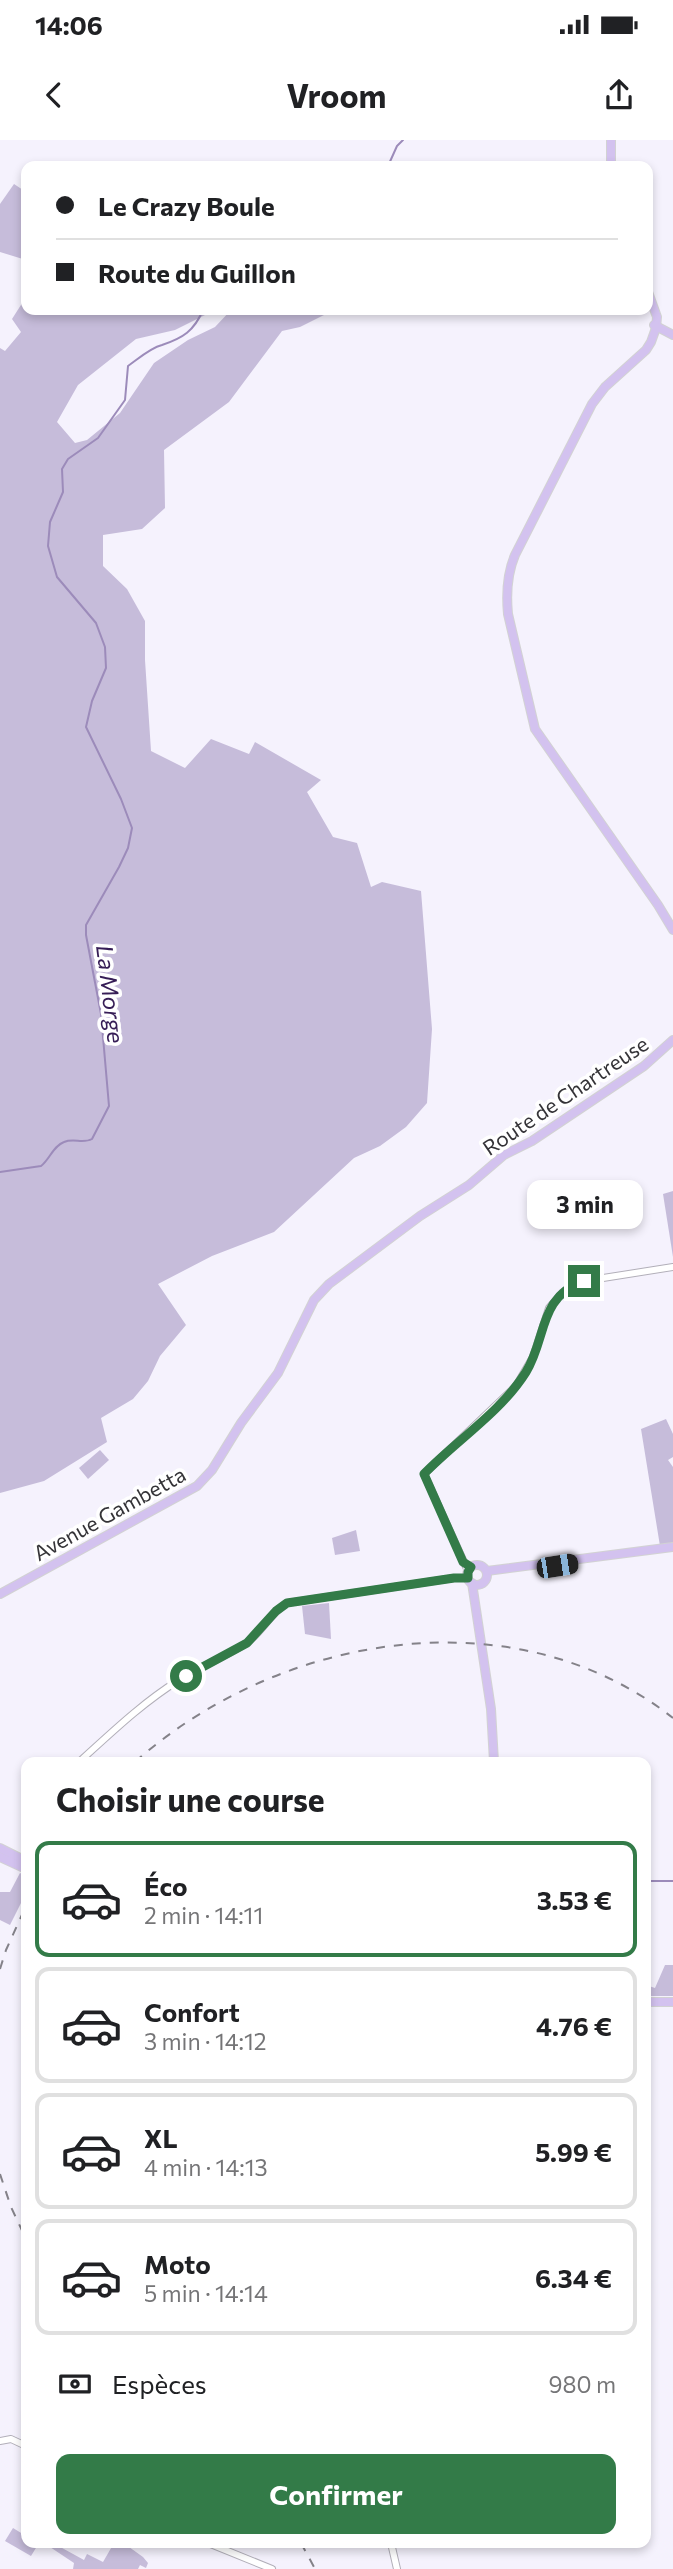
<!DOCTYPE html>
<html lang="fr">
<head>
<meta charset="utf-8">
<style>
	body { margin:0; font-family:Commissioner,sans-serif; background:#f6f6f6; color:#202124; height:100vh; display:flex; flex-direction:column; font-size:26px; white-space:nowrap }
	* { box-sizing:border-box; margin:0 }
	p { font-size:23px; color:#757577 }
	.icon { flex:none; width:38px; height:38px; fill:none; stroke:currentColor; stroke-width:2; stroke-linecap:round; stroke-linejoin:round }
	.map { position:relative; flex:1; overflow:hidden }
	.drawer { position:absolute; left:21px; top:1617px; width:630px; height:791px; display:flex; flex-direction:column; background:#fff; border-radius:14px; box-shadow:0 4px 10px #0003 }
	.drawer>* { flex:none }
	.top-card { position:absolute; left:21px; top:21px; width:632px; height:154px; border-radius:14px; box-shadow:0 4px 10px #0003; display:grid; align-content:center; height:154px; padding:0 35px; background:#fff }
	.end { position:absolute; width:32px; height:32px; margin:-16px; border:9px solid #337b48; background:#fff; box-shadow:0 0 0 4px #fff }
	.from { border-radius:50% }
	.bubble { position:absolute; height:49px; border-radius:14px; background:#fff; box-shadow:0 4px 10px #0003; font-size:23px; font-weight:700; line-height:49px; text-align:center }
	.car { position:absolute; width:21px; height:42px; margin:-21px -10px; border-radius:9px; box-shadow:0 0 5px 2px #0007; background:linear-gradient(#222 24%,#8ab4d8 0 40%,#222 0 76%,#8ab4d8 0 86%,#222 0) }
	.top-card b { display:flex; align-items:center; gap:24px; height:66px; font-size:26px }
	.top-card b+b { border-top:2px solid #e0e0e0 }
	.top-card i { width:18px; height:18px; background:#202124 }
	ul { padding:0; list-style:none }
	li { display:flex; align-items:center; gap:21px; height:116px; margin:0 14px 10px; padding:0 21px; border:4px solid #e0e0e0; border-radius:14px }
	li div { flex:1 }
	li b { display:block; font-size:26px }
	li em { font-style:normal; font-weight:700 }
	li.current { border-color:#337b48 }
	li>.icon { width:63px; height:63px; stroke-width:1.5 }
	h2 { padding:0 35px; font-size:32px; line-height:84px }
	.pay { display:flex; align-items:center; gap:18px; height:77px; padding:0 35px; font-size:26px }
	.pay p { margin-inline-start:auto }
	.primary-button { display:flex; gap:14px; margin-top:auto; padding:14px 35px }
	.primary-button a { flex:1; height:80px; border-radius:14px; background:#337b48; color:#fff; font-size:28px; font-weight:700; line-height:80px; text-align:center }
	.status { display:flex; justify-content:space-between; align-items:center; height:49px; padding:0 35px; background:#fff; direction:ltr }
	.status svg { height:19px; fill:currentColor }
	header { display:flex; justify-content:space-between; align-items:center; height:91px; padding:0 35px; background:#fff; font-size:32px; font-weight:700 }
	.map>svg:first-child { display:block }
	.green { fill:#c6bcda }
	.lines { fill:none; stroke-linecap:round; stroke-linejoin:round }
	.stream { stroke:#9c8bba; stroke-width:2 }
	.minor-casing { stroke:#b2afb9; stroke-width:8 }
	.major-casing { stroke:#d2d2d3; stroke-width:10 }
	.minor { stroke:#fff; stroke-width:6 }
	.major { stroke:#d3c2ef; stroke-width:8 }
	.rail { stroke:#848289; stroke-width:2; stroke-dasharray:9 9; stroke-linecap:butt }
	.route { stroke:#337b48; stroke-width:9 }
	.labels { text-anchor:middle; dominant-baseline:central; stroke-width:7; stroke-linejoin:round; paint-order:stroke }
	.street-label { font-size:21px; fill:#343337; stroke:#fff }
	.water-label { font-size:23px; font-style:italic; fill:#361d56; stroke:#fff }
</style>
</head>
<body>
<div class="status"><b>14:06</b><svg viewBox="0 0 49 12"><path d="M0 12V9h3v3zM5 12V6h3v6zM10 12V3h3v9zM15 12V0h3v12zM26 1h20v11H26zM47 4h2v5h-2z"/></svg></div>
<header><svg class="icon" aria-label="back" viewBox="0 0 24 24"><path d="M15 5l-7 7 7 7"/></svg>Vroom<svg class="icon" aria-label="share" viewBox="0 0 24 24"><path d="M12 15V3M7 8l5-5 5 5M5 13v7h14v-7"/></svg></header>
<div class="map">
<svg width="673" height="2429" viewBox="0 0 673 2429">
	<rect width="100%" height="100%" fill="#f5f2fd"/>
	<!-- green -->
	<g class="green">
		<polygon points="14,44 26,52 26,120 0,112 0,64"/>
		<polygon points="26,157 26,170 208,170 207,174 175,190 136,199 78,245 57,282 75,303 87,300 120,273 154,223 188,200 215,187 231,170 334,170 300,187 282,191 229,262 164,310 165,368 142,389 103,395 103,426 127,449 145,481 145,520 151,611 185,628 211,599 249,614 255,602 321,640 307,652 333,697 357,703 371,747 382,742 421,751 432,889 427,963 406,987 380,1006 354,1018 274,1092 212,1116 158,1144 186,1185 160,1216 148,1241 133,1259 101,1278 107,1302 44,1341 0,1353 0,208 5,211 21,192 12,179"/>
		<polygon points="673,1051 673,1117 663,1054"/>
		<polygon points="666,1279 673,1294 673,1317 668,1320 673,1327 673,1404 660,1406 641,1289"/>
		<polygon points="100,1310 109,1320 88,1339 79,1328"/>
		<polygon points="356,1390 360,1411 335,1415 332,1398"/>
		<polygon points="329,1463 331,1499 305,1494 302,1466"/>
		<polygon points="20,1733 26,1736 26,1753 10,1785 0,1780 0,1752 10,1752"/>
		<polygon points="665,1825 673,1825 673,1856 646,1856 646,1845 655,1848"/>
		<polygon points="13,2388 26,2396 26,2403 39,2403 31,2416 5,2401"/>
		<polygon points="44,2403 53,2403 84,2420 87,2414 103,2422 114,2403 132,2403 129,2407 143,2417 148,2423 146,2428 140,2425 138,2429 73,2429 74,2423"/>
	</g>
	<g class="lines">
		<!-- stream -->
		<g class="stream">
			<polyline points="388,26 397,6 403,0"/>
			<path d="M0 1032 41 1026C50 1019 53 1006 64 1002 74 998 83 1004 92 999L109 966 101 874 86 795V785L119 727 128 708 132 688 121 659 86 587 92 561 106 528 105 507 96 483 57 437 48 406 50 382 63 352 62 329 68 319 98 298 125 260 128 226C138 219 150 208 162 205 183 198 194 191 203 170"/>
			<polyline points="646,1741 673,1741"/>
		</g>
		<!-- minor casing -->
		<g class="minor-casing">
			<g id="minor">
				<polyline points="468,1431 424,1334 516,1246 533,1217 549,1168 563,1152 584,1141 673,1127"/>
				<path d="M79 1622C111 1593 142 1563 179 1540 200 1527 224 1517 245 1504 262 1493 270 1473 287 1463L454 1438H468"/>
				<polyline points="0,2301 11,2299 26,2306"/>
				<polyline points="208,2403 272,2429"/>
				<polyline points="391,2403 397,2429"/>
			</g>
		</g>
		<!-- major casing -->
		<g class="major-casing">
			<g id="major">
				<polyline points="611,0 611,26"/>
				<path d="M648 152 657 177 656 188 651 202 646 210 605 247 592 264 515 415C507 434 506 453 508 474L535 589 658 765 673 790"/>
				<polyline points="654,185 673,195"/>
				<circle cx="477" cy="1435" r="10"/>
				<polyline points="487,1431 673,1407"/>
				<polyline points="472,1443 491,1569 494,1622"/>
				<polyline points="0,1454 197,1346 212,1330 241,1283 278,1233 314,1160 329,1144 420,1076 469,1045 504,1015 532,1001 644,926 673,900"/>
				<polyline points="0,1708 26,1721"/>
				<polyline points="0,1717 26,1729"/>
				<polyline points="646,1862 673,1862"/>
			</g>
		</g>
		<!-- minor -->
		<use href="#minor" class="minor"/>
		<!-- major -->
		<use href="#major" class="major"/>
		<!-- rail -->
		<g class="rail">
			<path d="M135 1622C279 1494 514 1453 673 1578"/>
			<polyline points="0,1829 6,1810 26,1766"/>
			<polyline points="0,2034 11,2067 26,2099"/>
			<polyline points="301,2403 314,2427"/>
		</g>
	</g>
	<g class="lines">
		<!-- route -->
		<path class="route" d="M186 1536 247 1503 276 1471 287 1463 454 1438H468V1432L471 1427 463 1422 424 1334C457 1300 501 1272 526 1232 547 1198 538 1157 584 1141"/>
	</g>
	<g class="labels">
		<!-- street labels -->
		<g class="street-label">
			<text transform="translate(565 955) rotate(-34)">Route de Chartreuse</text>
			<text transform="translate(109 1373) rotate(-29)">Avenue Gambetta</text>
		</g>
		<!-- water labels -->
		<g class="water-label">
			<text transform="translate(111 854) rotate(83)">La Morge</text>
		</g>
	</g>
</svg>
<i class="end from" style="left:186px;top:1536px"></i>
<i class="end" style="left:584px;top:1141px"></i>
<div class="bubble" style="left:527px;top:1040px;width:116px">3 min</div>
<i class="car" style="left:557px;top:1426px;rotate:81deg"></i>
<div class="top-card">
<b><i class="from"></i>Le Crazy Boule</b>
<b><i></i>Route du Guillon</b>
</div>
<section class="drawer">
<h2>Choisir une course</h2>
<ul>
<li class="current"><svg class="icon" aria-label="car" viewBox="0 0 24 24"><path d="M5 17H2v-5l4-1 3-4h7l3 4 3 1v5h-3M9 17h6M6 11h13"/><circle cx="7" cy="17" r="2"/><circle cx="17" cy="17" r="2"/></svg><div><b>Éco</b><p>2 min · 14:11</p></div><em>3.53 €</em></li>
<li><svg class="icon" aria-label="car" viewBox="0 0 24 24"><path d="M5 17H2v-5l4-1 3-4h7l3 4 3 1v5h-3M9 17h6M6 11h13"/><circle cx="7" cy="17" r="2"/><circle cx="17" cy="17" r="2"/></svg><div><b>Confort</b><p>3 min · 14:12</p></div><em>4.76 €</em></li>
<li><svg class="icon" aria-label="car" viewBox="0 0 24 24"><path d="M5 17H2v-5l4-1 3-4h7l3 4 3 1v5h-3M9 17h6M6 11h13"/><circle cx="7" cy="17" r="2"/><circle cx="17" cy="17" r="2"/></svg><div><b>XL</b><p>4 min · 14:13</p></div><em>5.99 €</em></li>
<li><svg class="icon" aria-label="car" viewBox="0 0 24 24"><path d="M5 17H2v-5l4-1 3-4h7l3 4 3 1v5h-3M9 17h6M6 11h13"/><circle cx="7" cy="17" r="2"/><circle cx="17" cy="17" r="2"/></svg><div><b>Moto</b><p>5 min · 14:14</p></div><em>6.34 €</em></li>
</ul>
<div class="pay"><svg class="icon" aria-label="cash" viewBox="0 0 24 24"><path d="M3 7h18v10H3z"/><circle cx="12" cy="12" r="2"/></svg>Espèces<p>980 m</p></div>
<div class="primary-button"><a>Confirmer</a></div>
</section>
</div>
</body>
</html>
